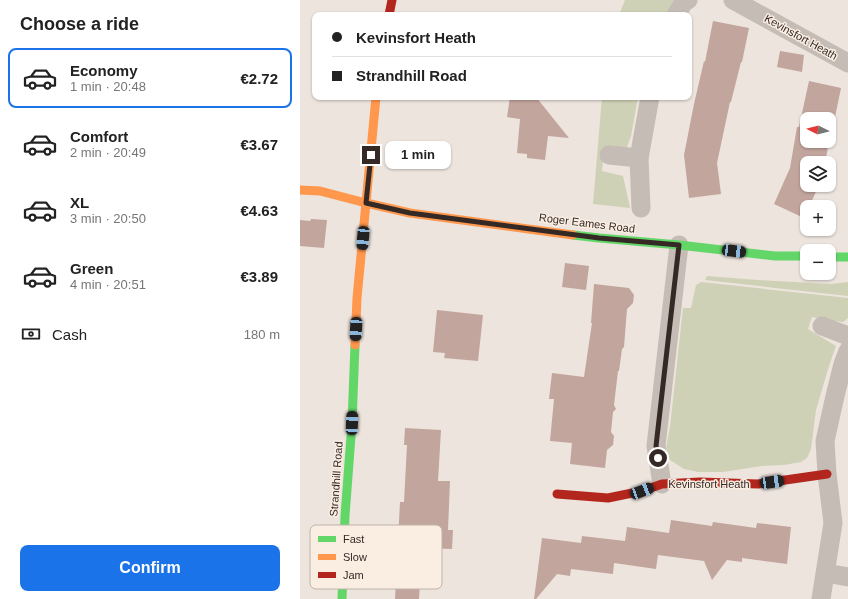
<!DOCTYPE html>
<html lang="en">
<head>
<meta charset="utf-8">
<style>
	body { margin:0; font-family:Arial,sans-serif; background:#f2f2f2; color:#222; height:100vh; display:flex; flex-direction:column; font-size:15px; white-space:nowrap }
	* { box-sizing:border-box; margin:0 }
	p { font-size:13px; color:#767676 }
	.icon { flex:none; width:22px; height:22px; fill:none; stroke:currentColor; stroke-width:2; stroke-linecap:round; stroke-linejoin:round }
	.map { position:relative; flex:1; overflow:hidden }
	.drawer { display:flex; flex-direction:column; background:#fff; width:300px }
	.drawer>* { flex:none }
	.guide { position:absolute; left:12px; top:12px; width:380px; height:88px; border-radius:8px; box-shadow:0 1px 3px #0004; display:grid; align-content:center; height:88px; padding:0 20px; background:#fff }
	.needle { width:26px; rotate:276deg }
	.controls { position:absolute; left:500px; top:112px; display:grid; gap:8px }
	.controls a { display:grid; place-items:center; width:36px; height:36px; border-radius:8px; background:#fff; box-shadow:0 1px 3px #0004; font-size:20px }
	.end { position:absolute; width:18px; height:18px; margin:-9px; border:5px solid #352925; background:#fff; box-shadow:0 0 0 2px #fff }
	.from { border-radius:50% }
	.bubble { position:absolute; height:28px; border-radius:8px; background:#fff; box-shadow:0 1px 3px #0004; font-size:13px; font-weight:700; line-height:28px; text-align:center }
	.car { position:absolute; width:12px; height:24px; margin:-12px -6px; border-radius:5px; box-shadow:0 0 3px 1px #0007; background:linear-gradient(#222 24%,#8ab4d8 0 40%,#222 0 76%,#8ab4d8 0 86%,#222 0) }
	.guide b { display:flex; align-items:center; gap:14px; height:38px; font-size:15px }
	.guide b+b { border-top:1px solid #e0e0e0 }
	.guide i { width:10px; height:10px; background:#222 }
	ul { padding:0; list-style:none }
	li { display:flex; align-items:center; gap:12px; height:60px; margin:0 8px 6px; padding:0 12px; border:2px solid transparent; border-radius:8px }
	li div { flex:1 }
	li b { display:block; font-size:15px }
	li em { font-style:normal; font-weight:700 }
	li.current { border-color:#1a73e8 }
	li>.icon { width:36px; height:36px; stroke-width:1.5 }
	h2 { padding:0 20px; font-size:18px; line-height:48px }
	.pay { display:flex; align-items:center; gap:10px; height:44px; padding:0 20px; font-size:15px }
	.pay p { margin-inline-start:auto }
	.action { display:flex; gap:8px; margin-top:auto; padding:8px 20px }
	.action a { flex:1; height:46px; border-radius:8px; background:#1a73e8; color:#fff; font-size:16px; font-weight:700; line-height:46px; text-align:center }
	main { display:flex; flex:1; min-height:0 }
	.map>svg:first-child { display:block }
	.green { fill:#cfd1b6 }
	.building { fill:#c2a59d; fill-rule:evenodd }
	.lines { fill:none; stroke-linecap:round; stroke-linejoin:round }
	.street { stroke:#c5bcb6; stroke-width:19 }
	.fast { stroke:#63d668; stroke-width:9 }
	.slow { stroke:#ff974d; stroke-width:9 }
	.jam { stroke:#b3261e; stroke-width:9 }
	.route { stroke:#352925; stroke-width:5 }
	.labels { text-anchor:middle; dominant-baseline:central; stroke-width:3; stroke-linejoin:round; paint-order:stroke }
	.street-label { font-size:11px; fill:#352925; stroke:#faeee3 }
	.key { fill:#faeee3; stroke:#bfb3aa; stroke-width:1 }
	.key-label { font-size:11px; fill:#352925 }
</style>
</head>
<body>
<main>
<section class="drawer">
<h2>Choose a ride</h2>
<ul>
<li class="current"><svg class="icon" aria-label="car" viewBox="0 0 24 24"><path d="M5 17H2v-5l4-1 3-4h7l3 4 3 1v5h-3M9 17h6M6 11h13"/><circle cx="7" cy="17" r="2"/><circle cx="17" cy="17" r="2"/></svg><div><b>Economy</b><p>1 min · 20:48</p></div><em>€2.72</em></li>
<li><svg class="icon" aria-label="car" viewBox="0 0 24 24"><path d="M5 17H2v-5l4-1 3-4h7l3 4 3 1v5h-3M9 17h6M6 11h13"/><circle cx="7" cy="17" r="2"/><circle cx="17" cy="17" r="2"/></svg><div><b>Comfort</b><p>2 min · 20:49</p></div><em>€3.67</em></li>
<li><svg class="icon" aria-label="car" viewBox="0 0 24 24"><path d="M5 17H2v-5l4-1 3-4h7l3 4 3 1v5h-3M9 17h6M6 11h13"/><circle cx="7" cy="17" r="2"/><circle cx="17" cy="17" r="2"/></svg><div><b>XL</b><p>3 min · 20:50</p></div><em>€4.63</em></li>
<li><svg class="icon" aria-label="car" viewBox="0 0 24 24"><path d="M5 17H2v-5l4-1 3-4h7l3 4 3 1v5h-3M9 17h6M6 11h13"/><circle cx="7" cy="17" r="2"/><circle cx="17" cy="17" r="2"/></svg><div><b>Green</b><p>4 min · 20:51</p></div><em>€3.89</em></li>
</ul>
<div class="pay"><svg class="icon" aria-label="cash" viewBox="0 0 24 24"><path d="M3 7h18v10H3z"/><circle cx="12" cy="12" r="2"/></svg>Cash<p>180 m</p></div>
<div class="action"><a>Confirm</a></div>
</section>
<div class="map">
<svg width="548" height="599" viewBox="0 0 548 599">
	<rect width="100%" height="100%" fill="#ede4dd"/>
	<!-- green -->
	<g class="green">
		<polygon points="325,0 377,0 368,15 319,15"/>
		<polygon points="302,97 338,97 331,136 327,147 304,152 302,171 323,176 330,208 293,204"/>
		<polygon points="407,276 458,280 531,284 548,282 548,296 405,280"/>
		<polygon points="401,282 548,298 548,318 543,322 534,321 512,317 508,329 536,346 529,366 516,410 511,449 507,458 501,462 484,465 462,466 423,472 398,472 384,469 370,460 366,448 370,427 383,308 391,308 396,285"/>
	</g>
	<!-- building -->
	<g class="building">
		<polygon points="413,21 449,28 442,62 441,62 431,102 430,102 417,163 421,194 389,198 384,155 394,104 404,61 405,62"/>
		<polygon points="480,51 504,55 502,72 477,67"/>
		<path d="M509 81 541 88 533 127 532 126 525 163H507V185H519L509 207H507V212L504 218 474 204 490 168 497 127H499ZM507 119H529V141H507Z"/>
		<polygon points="210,97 236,97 269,138 248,136 245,160 227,158 227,154 217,153 220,119 207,117"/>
		<polygon points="11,219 27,220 24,248 0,246 0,220 10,221"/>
		<polygon points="265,263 289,266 286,290 262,287"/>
		<polygon points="294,284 329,288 334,295 333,303 327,309 324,347 322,349 319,371 318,371 314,405 316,409 313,412 311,432 314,436 313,445 307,450 305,468 270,464 272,443 250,441 254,399 249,399 252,373 284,377 292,323 291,323"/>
		<polygon points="137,310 183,315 178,361 144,358 145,353 133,352"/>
		<polygon points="105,428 141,430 138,481 150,481 148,530 153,530 152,549 122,548 119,599 95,599 100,502 104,502 107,445 104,445"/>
		<polygon points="371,520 412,526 413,522 456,528 457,523 491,527 487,564 442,558 442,562 427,560 412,580 404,561 358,555 356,569 314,563 313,574 271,569 270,576 257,574 236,599 234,599 242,538 281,543 282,536 325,541 327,527 369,533"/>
	</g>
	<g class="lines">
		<!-- street -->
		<g class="street">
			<polyline points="433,0 548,63"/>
			<polyline points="376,15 384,2 388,0"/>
			<polyline points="309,155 339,158"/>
			<polyline points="341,208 339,158 350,97"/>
			<polyline points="522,326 548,336"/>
			<polyline points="362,484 356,446 379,245"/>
			<polyline points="526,573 548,577"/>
			<polyline points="521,599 533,523 527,474 525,441 535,396 543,364 548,351"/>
		</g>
		<!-- fast -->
		<g class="fast">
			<polyline points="273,235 299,238 379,245 475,256 507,256"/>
			<polyline points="529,257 548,257"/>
			<polyline points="42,599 45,516 52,423 55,345"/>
		</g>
		<!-- slow -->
		<g class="slow">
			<polyline points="0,190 20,191 66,203 110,213 273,235"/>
			<polyline points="55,345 57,298 76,97"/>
		</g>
		<!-- jam -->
		<g class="jam">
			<polyline points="89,15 92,0"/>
			<polyline points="257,494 308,498 342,491 362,484 400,482 458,484 527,474"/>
		</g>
	</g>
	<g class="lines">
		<!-- route -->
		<polyline class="route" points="71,155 66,203 110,213 299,238 379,245 356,446 358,458"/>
	</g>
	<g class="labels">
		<!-- street labels -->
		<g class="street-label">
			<text transform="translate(501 37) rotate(29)">Kevinsfort Heath</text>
			<text transform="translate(287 223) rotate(7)">Roger Eames Road</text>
			<text transform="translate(36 479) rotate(-86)">Strandhill Road</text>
			<text x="409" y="484">Kevinsfort Heath</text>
		</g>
	</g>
	<!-- legend -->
	<rect x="10" y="525" width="132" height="64" rx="6" class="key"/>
	<rect x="18" y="536" width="18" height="6" fill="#63d668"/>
	<rect x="18" y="554" width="18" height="6" fill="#ff974d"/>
	<rect x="18" y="572" width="18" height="6" fill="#b3261e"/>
	<g class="key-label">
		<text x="43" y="543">Fast</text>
		<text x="43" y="561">Slow</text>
		<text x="43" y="579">Jam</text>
	</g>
</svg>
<div class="controls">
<a><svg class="needle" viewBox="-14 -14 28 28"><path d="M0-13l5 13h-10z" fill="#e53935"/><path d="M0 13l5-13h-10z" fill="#767676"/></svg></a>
<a><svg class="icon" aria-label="layers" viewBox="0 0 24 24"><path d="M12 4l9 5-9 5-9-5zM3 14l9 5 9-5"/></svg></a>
<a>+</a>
<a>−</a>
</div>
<i class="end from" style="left:358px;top:458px"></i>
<i class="end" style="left:71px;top:155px"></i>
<div class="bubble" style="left:85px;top:141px;width:66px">1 min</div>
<i class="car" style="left:63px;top:238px;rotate:185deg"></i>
<i class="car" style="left:434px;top:251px;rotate:97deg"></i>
<i class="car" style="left:56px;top:329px;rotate:183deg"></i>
<i class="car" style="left:52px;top:423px;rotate:2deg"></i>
<i class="car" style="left:472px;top:482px;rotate:82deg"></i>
<i class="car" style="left:342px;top:491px;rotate:69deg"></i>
<div class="guide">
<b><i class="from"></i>Kevinsfort Heath</b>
<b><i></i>Strandhill Road</b>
</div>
</div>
</main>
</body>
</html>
